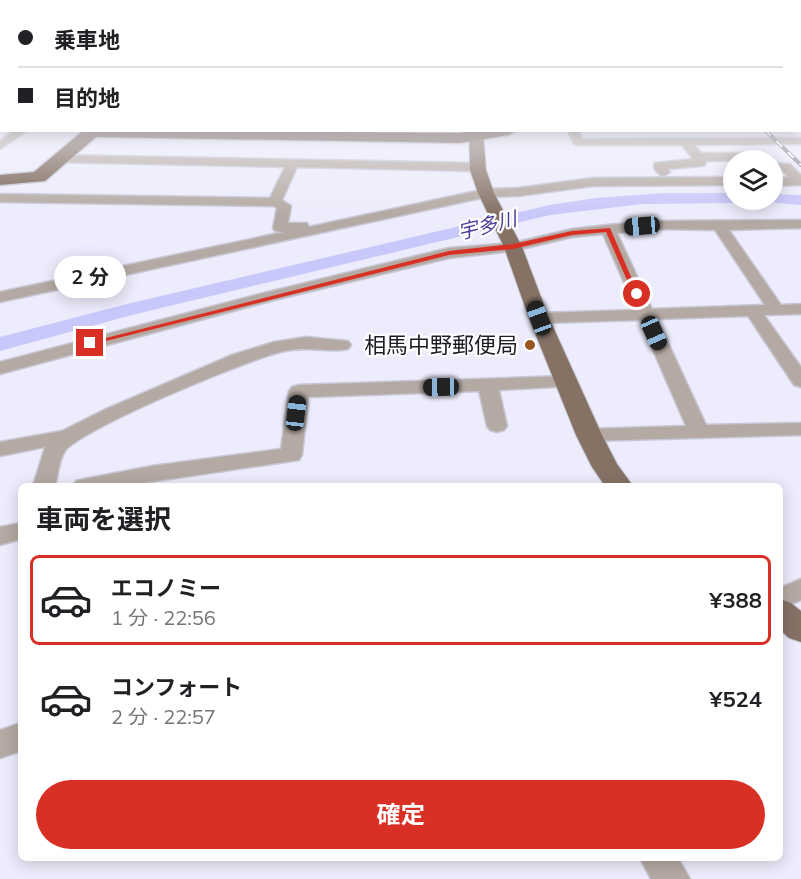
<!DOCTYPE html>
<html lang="ja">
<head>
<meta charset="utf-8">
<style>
	body { margin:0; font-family:Mulish,"Noto Sans JP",sans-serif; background:#f6f6f6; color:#202124; height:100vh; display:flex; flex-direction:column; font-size:22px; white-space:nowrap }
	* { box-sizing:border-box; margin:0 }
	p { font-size:20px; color:#757577 }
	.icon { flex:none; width:33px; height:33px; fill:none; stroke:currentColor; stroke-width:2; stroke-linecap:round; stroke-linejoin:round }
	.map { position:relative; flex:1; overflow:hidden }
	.sheet { position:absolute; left:18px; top:483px; width:765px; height:378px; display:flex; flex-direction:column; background:#fff; border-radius:9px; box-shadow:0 3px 15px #0003 }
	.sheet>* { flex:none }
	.guide { position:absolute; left:0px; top:0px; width:801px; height:132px; box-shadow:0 3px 15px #0003; display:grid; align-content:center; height:132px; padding:0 18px; background:#fff }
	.fabs { position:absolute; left:723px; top:150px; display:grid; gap:12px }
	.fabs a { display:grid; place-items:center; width:60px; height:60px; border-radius:50%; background:#fff; box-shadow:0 3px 15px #0003; font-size:30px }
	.end { position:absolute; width:27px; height:27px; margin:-14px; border:8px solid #d93025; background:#fff; box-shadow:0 0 0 3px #fff }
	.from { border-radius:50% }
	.bubble { position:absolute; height:42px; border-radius:21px; background:#fff; box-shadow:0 3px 15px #0003; font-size:20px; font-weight:700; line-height:42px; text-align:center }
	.car { position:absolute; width:18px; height:36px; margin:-18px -9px; border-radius:8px; box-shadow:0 0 4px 2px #0007; background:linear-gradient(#222 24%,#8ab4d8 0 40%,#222 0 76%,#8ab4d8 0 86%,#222 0) }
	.guide b { display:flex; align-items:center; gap:21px; height:57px; font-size:22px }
	.guide b+b { border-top:2px solid #e0e0e0 }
	.guide i { width:15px; height:15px; background:#202124 }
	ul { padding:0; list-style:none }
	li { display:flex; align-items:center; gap:18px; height:90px; margin:0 12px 9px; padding:0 6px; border:3px solid transparent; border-radius:9px }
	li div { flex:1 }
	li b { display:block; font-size:22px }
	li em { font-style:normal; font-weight:700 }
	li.selected { border-color:#d93025 }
	li>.icon { width:54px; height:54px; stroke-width:1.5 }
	h2 { padding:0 18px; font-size:27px; line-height:72px }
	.button { display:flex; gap:12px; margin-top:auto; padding:12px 18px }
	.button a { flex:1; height:69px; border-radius:36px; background:#d93025; color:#fff; font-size:24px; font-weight:700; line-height:69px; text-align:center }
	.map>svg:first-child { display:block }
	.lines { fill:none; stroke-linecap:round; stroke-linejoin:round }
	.river { fill:#c9c8fa; fill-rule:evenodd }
	.minor-casing { stroke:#c7c7d5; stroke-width:3 }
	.major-casing { stroke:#c7c7d5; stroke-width:2 }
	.highway-casing { stroke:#c7c7d5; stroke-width:3 }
	.minor { fill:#b5aaa3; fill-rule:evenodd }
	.major { fill:#857265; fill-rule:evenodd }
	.highway { fill:#735e4f; fill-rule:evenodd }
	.rail-casing { stroke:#858592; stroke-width:4 }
	.rail { stroke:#fff; stroke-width:2; stroke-dasharray:8; stroke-linecap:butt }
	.shaded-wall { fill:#8d8d9f }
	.route { fill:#d93025 }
	.poi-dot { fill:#985722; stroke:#fff; stroke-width:2 }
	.labels { text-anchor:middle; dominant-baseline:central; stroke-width:4.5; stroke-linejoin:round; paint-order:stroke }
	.far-water-label { font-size:20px; font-style:italic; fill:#4d3e9b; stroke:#fff }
	.poi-label { font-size:22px; fill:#1d1d26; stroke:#fff; text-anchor:end }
</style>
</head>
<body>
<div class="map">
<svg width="801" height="879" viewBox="0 0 801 879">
	<rect width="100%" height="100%" fill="#ececfc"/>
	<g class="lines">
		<!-- river -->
		<g class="river">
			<polygon points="664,193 734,193 734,200 741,200 734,203 642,204 550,215 132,315 0,351 0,337 127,304 550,205 596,198"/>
			<polygon points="772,194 801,195 801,205 766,202 764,200 772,200"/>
		</g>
		<!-- minor casing -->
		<g class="minor-casing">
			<g id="minor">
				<rect x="800" y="105" width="1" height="7"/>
				<rect x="800" y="121" width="1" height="6"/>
				<polygon points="15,130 28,130 0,149 0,141"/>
				<path d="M567 130H578L582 139 801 138V144L694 145 701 153H743L753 160 706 161 705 165 701 166 668 169 670 172 664 176C659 175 651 168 655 163L693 159 682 145H578L574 144Z"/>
				<polygon points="59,155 477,163 483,167 477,171 297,167 282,200 291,206 288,223 307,223 309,227 486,189 518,188 593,178 734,177 734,185 593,186 518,196 486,197 0,302 0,292 284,232 275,231 273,228 277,208 273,206 0,202 0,194 270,198 285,167 55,162 53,159"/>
				<polygon points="772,163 790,164 801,175 801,185 772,186 772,179 789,177 783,171 772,171"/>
				<path d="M801 220V228L729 230 781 305 801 304V314L764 315 801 367V387L794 385 748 316 657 319 706 425 801 423V435L589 441 582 440 579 435 582 430 589 429 686 426 640 320 539 323 533 322 530 318 533 314 539 313 636 310 603 234 572 237 513 251 449 258 274 300 0 374V362L264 293 449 248 513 243 572 229 608 225 659 221ZM659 229 715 230 765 305 652 309 617 233Z"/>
				<path d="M306 337 348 341 351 345 348 349C330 353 307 346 285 351 253 357 80 429 65 451 59 459 58 476 55 486H33L45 447 0 456V442L62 431 104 410 232 355 274 342Z"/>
				<polygon points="566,376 573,378 576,382 573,386 499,390 507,426 504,430 497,432 490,430 487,426 479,391 308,397 302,455 299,460 122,486 73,486 76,481 84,479 152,466 281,449 289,391 292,387 299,385"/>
				<polygon points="21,523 21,539 0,545 0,527"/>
				<polygon points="801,579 801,600 780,609 780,588"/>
				<polygon points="21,723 21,751 0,758 0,730"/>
				<polygon points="640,858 678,858 690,879 651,879"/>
			</g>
		</g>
		<!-- major casing -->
		<g class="major-casing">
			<g id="major">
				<polygon points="469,130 483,130 486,170 494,193 522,247 549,318 602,435 617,464 633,486 605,486 592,467 576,435 529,318 504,247 478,193 470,170"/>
				<polygon points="780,599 791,603 801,611 801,642 789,638 780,630"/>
			</g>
		</g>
		<!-- highway casing -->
		<g class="highway-casing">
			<polygon id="highway" points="84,130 460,133 476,130 517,130 509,135 460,143 96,137 45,181 0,185 0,175 34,172"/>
		</g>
		<!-- minor -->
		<use href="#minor" class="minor"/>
		<!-- major -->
		<use href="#major" class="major"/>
		<!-- highway -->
		<use href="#highway" class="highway"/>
		<!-- rail casing -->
		<g class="rail-casing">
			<polyline id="rail" points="765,130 801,165"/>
		</g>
		<!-- rail -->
		<use href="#rail" class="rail"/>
	</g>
	<!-- shaded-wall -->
	<polygon class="shaded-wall" points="0,91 2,91 2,112 0,113"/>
	<!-- sky -->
	<linearGradient id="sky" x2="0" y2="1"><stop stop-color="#9bbcef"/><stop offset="0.43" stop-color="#f6f6fe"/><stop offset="1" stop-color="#f6f6fe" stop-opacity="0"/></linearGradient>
	<rect width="801" height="214" fill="url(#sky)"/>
	<!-- route -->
	<polygon class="route" points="610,228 639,295 633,294 606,232 572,235 513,249 449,255 90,345 86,343 449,251 513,244 572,231"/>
	<!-- markers -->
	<circle class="poi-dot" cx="530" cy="345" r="6"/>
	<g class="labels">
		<!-- far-water labels -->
		<g class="far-water-label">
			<text transform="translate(487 225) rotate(-14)">宇多川</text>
		</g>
		<!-- poi labels -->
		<g class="poi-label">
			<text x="518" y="345">相馬中野郵便局</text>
		</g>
	</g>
</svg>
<div class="fabs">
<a><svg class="icon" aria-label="layers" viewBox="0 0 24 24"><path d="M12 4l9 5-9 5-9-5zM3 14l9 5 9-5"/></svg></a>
</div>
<i class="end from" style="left:637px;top:294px"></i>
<i class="end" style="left:90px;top:343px"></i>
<div class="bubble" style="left:54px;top:256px;width:72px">2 分</div>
<i class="car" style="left:642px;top:226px;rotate:265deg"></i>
<i class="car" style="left:539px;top:318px;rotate:340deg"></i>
<i class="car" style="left:654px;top:333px;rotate:156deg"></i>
<i class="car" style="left:441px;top:387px;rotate:269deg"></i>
<i class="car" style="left:296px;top:413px;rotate:7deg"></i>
<div class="guide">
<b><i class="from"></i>乗車地</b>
<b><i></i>目的地</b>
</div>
<section class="sheet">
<h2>車両を選択</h2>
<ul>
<li class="selected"><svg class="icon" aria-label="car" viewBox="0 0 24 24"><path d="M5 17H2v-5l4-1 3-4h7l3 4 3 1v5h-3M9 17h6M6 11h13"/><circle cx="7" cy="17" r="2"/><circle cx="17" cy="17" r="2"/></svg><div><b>エコノミー</b><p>1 分 · 22:56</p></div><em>¥388</em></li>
<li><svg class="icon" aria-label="car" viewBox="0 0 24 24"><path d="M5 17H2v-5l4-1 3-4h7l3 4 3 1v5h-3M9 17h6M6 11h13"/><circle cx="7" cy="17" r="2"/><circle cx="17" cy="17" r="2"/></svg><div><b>コンフォート</b><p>2 分 · 22:57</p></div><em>¥524</em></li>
</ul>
<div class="button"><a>確定</a></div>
</section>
</div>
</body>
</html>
